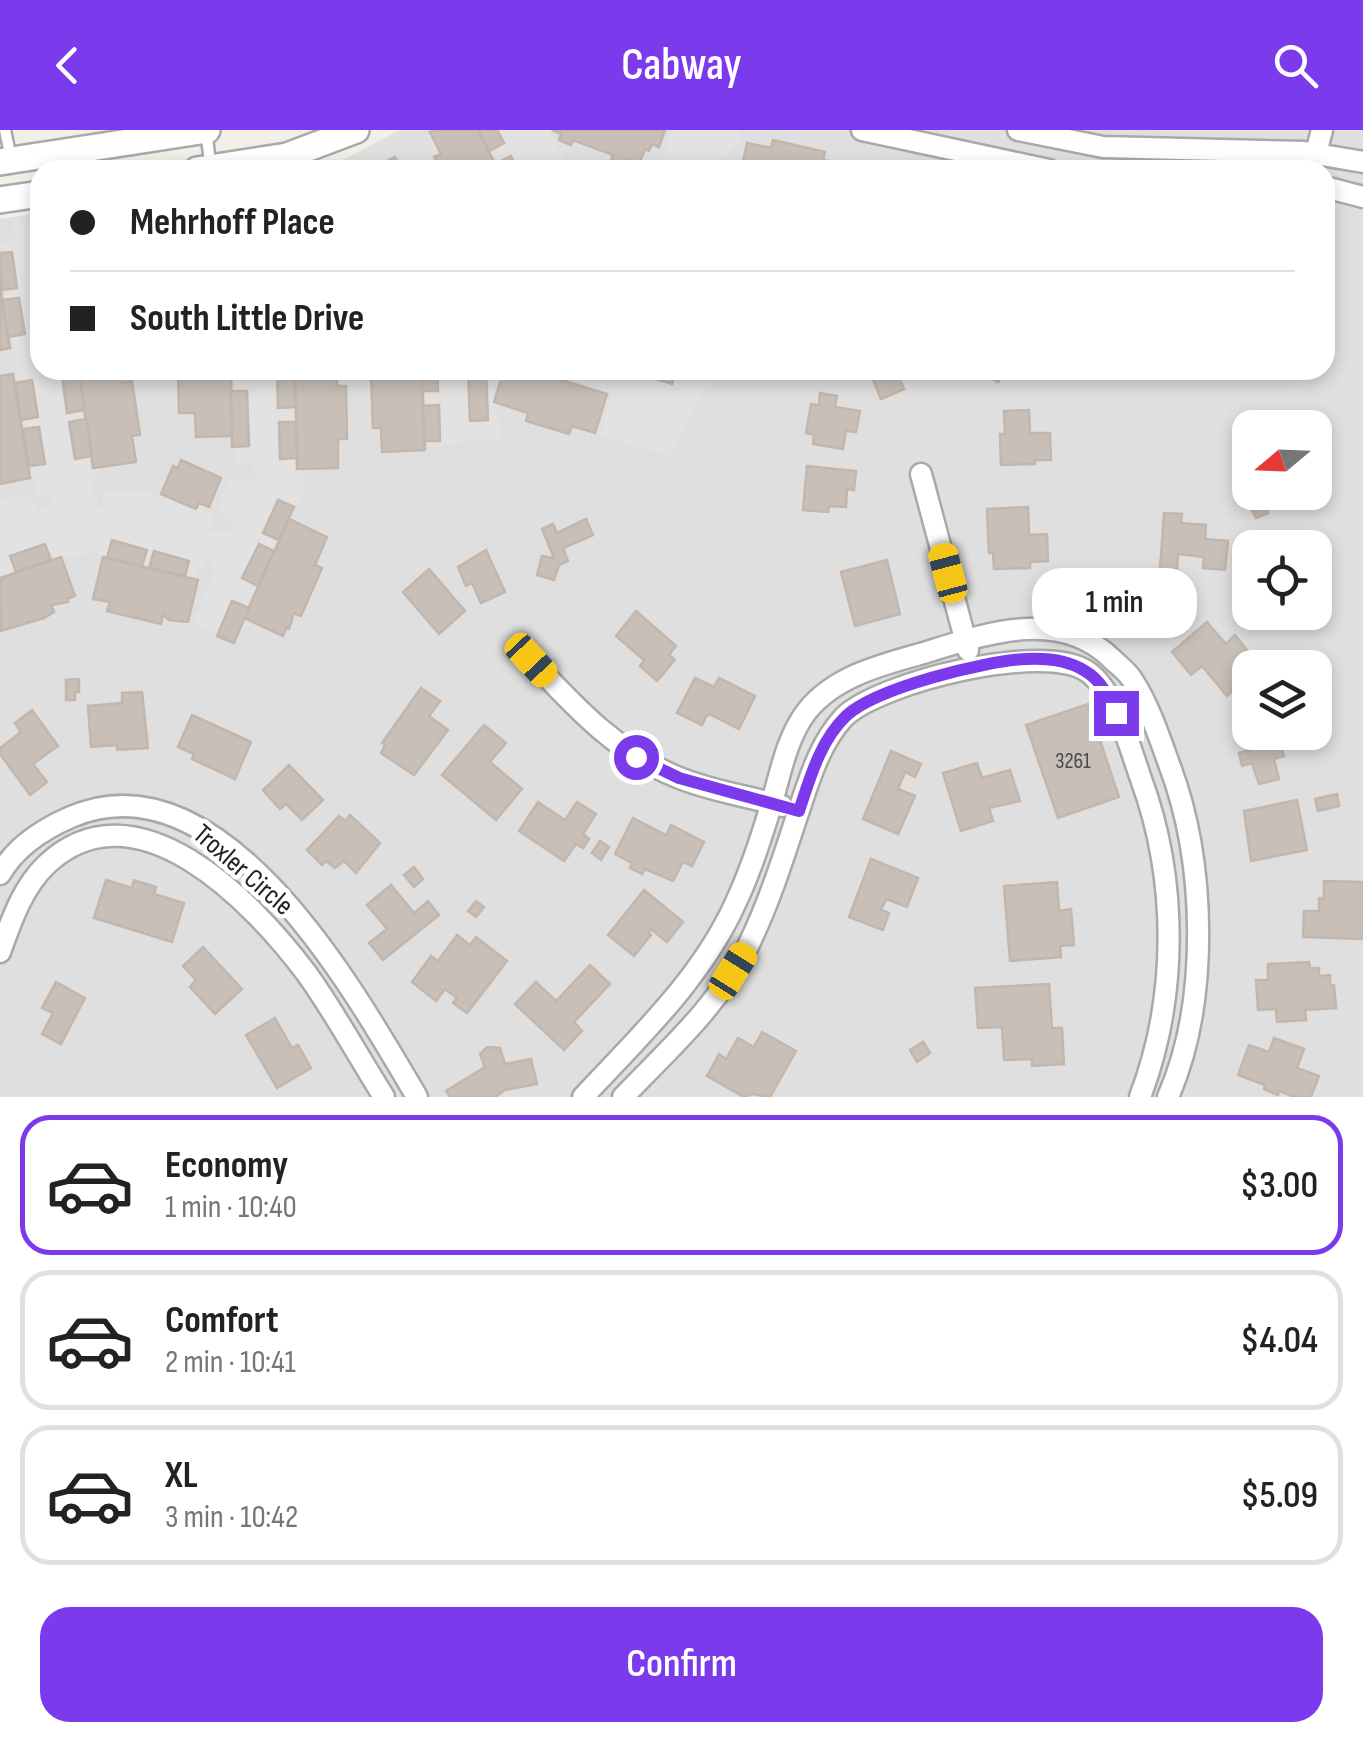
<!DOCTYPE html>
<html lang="en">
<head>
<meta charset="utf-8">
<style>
	body { margin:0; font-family:"Sofia Sans Condensed",sans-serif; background:#f6f6f6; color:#222; height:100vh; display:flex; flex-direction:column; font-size:38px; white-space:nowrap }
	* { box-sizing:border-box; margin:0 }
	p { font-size:32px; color:#767676 }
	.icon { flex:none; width:55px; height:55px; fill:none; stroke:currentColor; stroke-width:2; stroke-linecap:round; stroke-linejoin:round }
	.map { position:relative; height:967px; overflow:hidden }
	.drawer { display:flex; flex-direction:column; background:#fff; flex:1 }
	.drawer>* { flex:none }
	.guide { position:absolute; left:30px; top:30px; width:1305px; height:220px; border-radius:30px; box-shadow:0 5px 15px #0003; display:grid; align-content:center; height:220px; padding:0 40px; background:#fff }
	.needle { width:65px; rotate:251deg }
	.fabs { position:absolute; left:1232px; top:280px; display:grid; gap:20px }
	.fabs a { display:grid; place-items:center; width:100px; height:100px; border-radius:20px; background:#fff; box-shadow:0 5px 15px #0003; font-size:50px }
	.end { position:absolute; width:45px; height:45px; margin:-22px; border:12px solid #7c3aed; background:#fff; box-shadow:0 0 0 5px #fff }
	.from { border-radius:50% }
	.bubble { position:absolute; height:70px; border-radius:30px; background:#fff; box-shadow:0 5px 15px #0003; font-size:32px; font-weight:600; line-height:70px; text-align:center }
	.car { position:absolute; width:30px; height:60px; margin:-30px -15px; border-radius:12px; box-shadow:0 0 8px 2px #0007; background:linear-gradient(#f5c518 24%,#345 0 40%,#f5c518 0 76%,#345 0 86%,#f5c518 0) }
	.guide b { display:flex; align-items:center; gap:35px; height:95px; font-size:38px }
	.guide b+b { border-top:2px solid #e0e0e0 }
	.guide i { width:25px; height:25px; background:#222 }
	ul { padding:18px 0 0; list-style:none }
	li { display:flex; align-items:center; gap:30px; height:140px; margin:0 20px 15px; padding:0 20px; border:5px solid #e0e0e0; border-radius:30px }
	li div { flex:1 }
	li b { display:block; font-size:38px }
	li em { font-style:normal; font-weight:600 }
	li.on { border-color:#7c3aed }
	li>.icon { width:90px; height:90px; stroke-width:1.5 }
	.action { display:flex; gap:20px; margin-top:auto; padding:20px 40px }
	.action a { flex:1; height:115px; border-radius:30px; background:#7c3aed; color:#fff; font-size:40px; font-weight:600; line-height:115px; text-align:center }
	header { display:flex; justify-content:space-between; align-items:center; height:130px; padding:0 40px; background:#7c3aed; color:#fff; font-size:45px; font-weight:600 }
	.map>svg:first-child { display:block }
	.residential { fill:#e0dfdf; fill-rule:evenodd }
	.parking { fill:#e2e2e2 }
	.building { fill:#c7bfb8; stroke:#c4b6ab; stroke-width:2.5 }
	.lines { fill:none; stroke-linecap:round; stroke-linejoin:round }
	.service-casing { stroke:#a9a9a9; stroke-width:15 }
	.minor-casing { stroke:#a9a9a9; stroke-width:25 }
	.tertiary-casing { stroke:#a9a9a9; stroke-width:30 }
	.service { stroke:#fff; stroke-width:10 }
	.minor { stroke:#fff; stroke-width:20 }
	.tertiary { stroke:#fff; stroke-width:25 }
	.route { stroke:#7c3aed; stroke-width:12 }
	.labels { text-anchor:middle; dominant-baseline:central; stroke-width:9; stroke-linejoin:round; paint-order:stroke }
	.number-label { font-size:22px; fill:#4b4948 }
	.street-label { font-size:28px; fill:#222; stroke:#fff }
</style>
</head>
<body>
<header><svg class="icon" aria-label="back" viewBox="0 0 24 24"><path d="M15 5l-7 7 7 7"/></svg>Cabway<svg class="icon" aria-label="search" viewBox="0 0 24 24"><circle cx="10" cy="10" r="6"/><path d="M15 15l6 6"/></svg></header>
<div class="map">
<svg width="1363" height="967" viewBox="0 0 1363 967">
	<rect width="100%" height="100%" fill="#f2efe9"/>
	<!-- residential -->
	<path class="residential" d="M400 0H1363V967H0V89L40 83V240H1325V40H312L343 30ZM1250 298H1315V362H1250ZM1250 418H1315V482H1250ZM1250 538H1315V602H1250Z"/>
	<!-- parking -->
	<g class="parking">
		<polygon points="482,0 549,0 569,40 501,40"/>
		<polygon points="670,0 741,0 740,9 715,40 661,40"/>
		<polygon points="39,90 40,240 82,240 99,344 91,357 98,369 92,377 101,378 105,361 160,363 213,385 209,403 229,401 233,393 218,380 231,347 241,351 258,351 253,334 236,332 233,240 298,240 304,360 237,513 193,492 214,447 212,433 207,430 192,447 94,423 59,427 0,448 0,372 28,362 39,381 48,377 54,365 36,364 0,132 0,113 15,111 13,93"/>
		<polygon points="424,240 491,240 501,307 427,317"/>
		<polygon points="539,240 689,240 712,247 671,326 600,306 612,263"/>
	</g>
	<!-- building -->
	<g class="building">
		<polygon points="435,0 478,0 498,40 440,40 434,27 441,24 430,2"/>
		<polygon points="478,0 497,0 504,13 489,21"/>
		<polygon points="552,0 665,0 659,17 652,14 649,21 645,19 639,34 625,29 623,35 611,30 613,25 573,10 571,15 559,10 561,4"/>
		<polygon points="773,10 825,22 823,30 847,35 846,40 741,40 747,13 771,18"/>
		<polygon points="511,26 518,40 498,40 495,34"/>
		<polygon points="395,27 401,40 369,40"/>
		<polygon points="12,122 17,158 1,160 0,123"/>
		<polygon points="0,155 10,218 0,220"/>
		<polygon points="19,168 25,204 8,207 2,170"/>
		<polygon points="78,240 123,240 123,252 132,251 140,305 132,306 136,332 93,338"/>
		<polygon points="178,240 231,240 232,306 196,307 195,283 179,283"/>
		<polygon points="231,240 247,240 247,247 231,248"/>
		<polygon points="277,240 295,240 295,277 278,278"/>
		<polygon points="295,240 337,240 337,256 346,256 347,309 338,309 338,338 297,339"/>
		<polygon points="379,240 422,240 425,320 382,322 381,298 373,298 371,246 379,245"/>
		<polygon points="422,240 437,240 438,261 422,261"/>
		<polygon points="468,240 486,240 488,290 470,291"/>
		<polygon points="504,240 529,240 607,264 595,303 572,296 569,304 526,291 528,283 494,272"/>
		<polygon points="637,240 676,240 672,254 636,243"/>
		<polygon points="874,240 896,240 904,259 881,269 871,245 875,243"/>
		<polygon points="975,240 1006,240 998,252"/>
		<polygon points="79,243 85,280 67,283 62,246"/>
		<polygon points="13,244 30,348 0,354 0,246"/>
		<polygon points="32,250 38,287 21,290 15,253"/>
		<polygon points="231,261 247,261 249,316 232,317"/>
		<polygon points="820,263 837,266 835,277 860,281 856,302 846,301 843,319 813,314 814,305 806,303 811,274 819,275"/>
		<polygon points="439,275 440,311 424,311 423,276"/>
		<polygon points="1029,280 1030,303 1050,303 1051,330 1035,330 1035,334 1001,335 1000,304 1005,304 1004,281"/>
		<polygon points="86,289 92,326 75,329 69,292"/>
		<polygon points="279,292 296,292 297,328 280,329"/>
		<polygon points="39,297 45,334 29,336 23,299"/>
		<polygon points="181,330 221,348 209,377 199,373 196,379 161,364 173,336 178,338"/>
		<polygon points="807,336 856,341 854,360 847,359 846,377 829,376 828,382 803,380"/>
		<polygon points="278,370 294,377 279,410 263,403"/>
		<polygon points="1265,375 1268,383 1256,388 1252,380"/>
		<polygon points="1028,377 1029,405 1047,404 1048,431 1030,432 1030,438 994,439 993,423 989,423 987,379"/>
		<polygon points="1164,383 1182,384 1181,393 1206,395 1205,409 1228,411 1225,440 1203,438 1204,427 1178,424 1177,440 1160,439"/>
		<polygon points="289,389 327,407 315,435 322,438 301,486 294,483 289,499 286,498 283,506 244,488"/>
		<polygon points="586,389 593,405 563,418 568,431 559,435 554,450 537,445 542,426 554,428 542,399 553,394 557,403"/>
		<polygon points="112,410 147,420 142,436 107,428"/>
		<polygon points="45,414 51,430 16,442 10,426"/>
		<polygon points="259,414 274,421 258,456 242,448"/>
		<polygon points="486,420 505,462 481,473 472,453 466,456 458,437"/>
		<polygon points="154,421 189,431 185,446 149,438"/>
		<polygon points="61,427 75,466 67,469 68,472 51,475 54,482 44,488 1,501 0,448"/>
		<polygon points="103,427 198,450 188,492 169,490 163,485 161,494 107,481 110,472 93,469"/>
		<polygon points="887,430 900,484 855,496 841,442"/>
		<polygon points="429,439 465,481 439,504 403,462"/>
		<polygon points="232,471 249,478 234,513 217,506"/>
		<polygon points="636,481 676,516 669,525 675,530 657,551 640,536 644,530 616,506"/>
		<polygon points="1207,492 1226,514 1235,505 1260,537 1250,538 1250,545 1227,566 1202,536 1191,545 1172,522"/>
		<polygon points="695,548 714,557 719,548 755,566 739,599 711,585 707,585 702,595 677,583"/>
		<polygon points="79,549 79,562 75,563 75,570 66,570 66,550"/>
		<polygon points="421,558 440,571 429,586 448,600 414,645 381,623 385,615 382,613"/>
		<polygon points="142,562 148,618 117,620 117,615 91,617 88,576 122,573 122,563"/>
		<polygon points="1088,574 1119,667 1058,688 1026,595"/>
		<polygon points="32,580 58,616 33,634 47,652 30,665 0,624 0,618 21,602 15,593"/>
		<polygon points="192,585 251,612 235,649 192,629 194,624 178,617"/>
		<polygon points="484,595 506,613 490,632 522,659 496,690 442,645"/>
		<polygon points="1250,596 1250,602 1277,602 1284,626 1274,629 1279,649 1259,654 1252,633 1242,636 1239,623 1250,620 1244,598"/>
		<polygon points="891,621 921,634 915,647 905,642 898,659 915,666 898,704 863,689"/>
		<polygon points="977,633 982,648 1010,640 1020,671 989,678 993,691 961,701 943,643"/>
		<polygon points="289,635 323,670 302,690 286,674 280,679 263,660"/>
		<polygon points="1337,664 1339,676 1318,681 1315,669"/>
		<polygon points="1297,670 1307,720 1251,731 1244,681"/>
		<polygon points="538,672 565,690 577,672 596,684 583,704 589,709 583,718 576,714 564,731 519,701"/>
		<polygon points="350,685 380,713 356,743 344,731 335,738 326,731 322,735 307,720 339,686 345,691"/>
		<polygon points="633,688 666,705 671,695 704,712 692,736 683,732 673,751 645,739 642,744 630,738 632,733 615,724"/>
		<polygon points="600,711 609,717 601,730 592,723"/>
		<polygon points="871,729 918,748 907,777 886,769 881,780 889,783 883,800 849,787"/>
		<polygon points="414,737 423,749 414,757 404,745"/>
		<polygon points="106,750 132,758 134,750 156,757 154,764 184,773 172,812 94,788"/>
		<polygon points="1324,751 1363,752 1363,809 1303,807 1304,781 1319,781 1319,768 1324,769"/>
		<polygon points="1057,752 1059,781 1071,779 1074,815 1060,816 1061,827 1010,831 1004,756"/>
		<polygon points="391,755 414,783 428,771 439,785 383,830 369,813 387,799 367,775"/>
		<polygon points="644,760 683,792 667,812 651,799 648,803 651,805 634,826 608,805"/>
		<polygon points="476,771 484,777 476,787 468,781"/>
		<polygon points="457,805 470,815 476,807 507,831 467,883 453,873 457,868 445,859 436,871 412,852 431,826 438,831"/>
		<polygon points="203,817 242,859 215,884 190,857 196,850 183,836"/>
		<polygon points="1309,832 1310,838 1319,838 1319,846 1330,845 1330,855 1334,855 1336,878 1305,880 1306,890 1277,892 1276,879 1258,880 1256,850 1268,850 1268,834"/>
		<polygon points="590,835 610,854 574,892 582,901 564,920 515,874 536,852 556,871"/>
		<polygon points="56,852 85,868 61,914 42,904 53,883 42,878"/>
		<polygon points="1049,854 1052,898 1062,898 1064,934 1032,936 1032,929 1004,930 1002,897 978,898 975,858"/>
		<polygon points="275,888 292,918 298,915 311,938 277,958 246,905"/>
		<polygon points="762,902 796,921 770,967 752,964 744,967 707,946 719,924 726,929 738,908 754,917"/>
		<polygon points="1274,908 1304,919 1297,938 1319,946 1311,967 1295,967 1279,961 1278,965 1264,959 1265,955 1238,945 1249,915 1269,922"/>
		<polygon points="923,912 930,923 917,932 910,920"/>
		<polygon points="487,917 500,918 505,934 531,929 537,954 505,960 495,967 450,967 446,961 485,937 480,924"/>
	</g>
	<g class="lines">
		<!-- service casing -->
		<g class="service-casing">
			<g id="service">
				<polyline points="5,0 11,29"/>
				<polyline points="206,1 211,39"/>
			</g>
		</g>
		<!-- minor casing -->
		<g class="minor-casing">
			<g id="minor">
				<polyline points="862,0 1049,40"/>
				<polyline points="1018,0 1103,17 1304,22 1363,32"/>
				<polyline points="1316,23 1322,0"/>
				<polyline points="1325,57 1363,67"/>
				<polyline points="921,344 968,520"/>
				<path d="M531 530C574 576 617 623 677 647 710 661 748 666 782 676"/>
				<path d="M0 744C15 718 43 699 71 687 222 622 355 862 417 967"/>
				<path d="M0 822C11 792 22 758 46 735 136 649 254 773 307 844 335 883 358 926 384 967"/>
				<path d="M583 967C639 907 702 848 736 772 751 740 762 706 772 672 781 641 787 607 807 581 834 547 880 535 920 524 983 505 1058 476 1112 529 1119 536 1128 542 1133 551 1149 576 1159 606 1169 634 1206 731 1210 871 1168 967"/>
				<path d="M623 967C668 920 719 875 748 816 768 775 782 732 796 689 808 654 818 615 844 587 880 552 1045 511 1088 542 1115 561 1130 618 1141 649 1178 750 1178 867 1140 967"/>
			</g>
		</g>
		<!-- tertiary casing -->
		<g class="tertiary-casing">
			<g id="tertiary">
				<polyline points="0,32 207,0"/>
				<polyline points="197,40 287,26 356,0"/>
				<polyline points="0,70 40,64"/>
			</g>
		</g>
		<!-- service -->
		<use href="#service" class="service"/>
		<!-- minor -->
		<use href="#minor" class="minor"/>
		<!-- tertiary -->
		<use href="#tertiary" class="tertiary"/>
	</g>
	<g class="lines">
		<!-- route -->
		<path class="route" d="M636 627 679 648 799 681C810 648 820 611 846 586 876 558 984 531 1026 529 1046 528 1068 530 1085 541 1101 550 1109 567 1116 583"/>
	</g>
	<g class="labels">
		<!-- number labels -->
		<g class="number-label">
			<text x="1073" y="631">3261</text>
		</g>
		<!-- street labels -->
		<g class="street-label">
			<text transform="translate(243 740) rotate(41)">Troxler Circle</text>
		</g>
	</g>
</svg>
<div class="fabs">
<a><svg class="needle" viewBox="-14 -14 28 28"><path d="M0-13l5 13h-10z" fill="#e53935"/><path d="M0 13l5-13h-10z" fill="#767676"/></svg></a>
<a><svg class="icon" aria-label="locate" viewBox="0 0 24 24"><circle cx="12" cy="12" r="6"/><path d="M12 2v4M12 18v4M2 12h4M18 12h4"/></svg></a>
<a><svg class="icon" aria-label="layers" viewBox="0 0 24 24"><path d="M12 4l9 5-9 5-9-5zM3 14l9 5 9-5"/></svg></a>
</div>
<i class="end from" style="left:636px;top:627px"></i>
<i class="end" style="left:1116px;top:583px"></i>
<div class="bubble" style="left:1032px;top:438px;width:165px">1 min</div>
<i class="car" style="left:948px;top:443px;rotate:345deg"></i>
<i class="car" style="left:531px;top:530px;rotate:137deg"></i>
<i class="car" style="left:733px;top:841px;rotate:32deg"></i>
<div class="guide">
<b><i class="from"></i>Mehrhoff Place</b>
<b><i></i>South Little Drive</b>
</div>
</div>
<section class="drawer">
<ul>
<li class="on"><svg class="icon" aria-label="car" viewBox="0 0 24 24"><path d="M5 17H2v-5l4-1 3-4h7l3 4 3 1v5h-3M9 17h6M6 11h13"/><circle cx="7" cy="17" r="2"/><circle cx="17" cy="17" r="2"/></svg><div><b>Economy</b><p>1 min · 10:40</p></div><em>$3.00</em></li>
<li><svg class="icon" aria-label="car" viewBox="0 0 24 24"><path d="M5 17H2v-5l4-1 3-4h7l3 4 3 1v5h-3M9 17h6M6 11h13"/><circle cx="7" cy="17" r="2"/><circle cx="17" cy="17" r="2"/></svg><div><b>Comfort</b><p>2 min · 10:41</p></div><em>$4.04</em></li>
<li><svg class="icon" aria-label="car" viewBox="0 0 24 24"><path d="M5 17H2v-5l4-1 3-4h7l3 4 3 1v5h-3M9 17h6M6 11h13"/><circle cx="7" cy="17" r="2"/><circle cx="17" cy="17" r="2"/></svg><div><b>XL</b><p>3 min · 10:42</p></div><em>$5.09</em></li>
</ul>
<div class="action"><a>Confirm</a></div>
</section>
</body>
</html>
